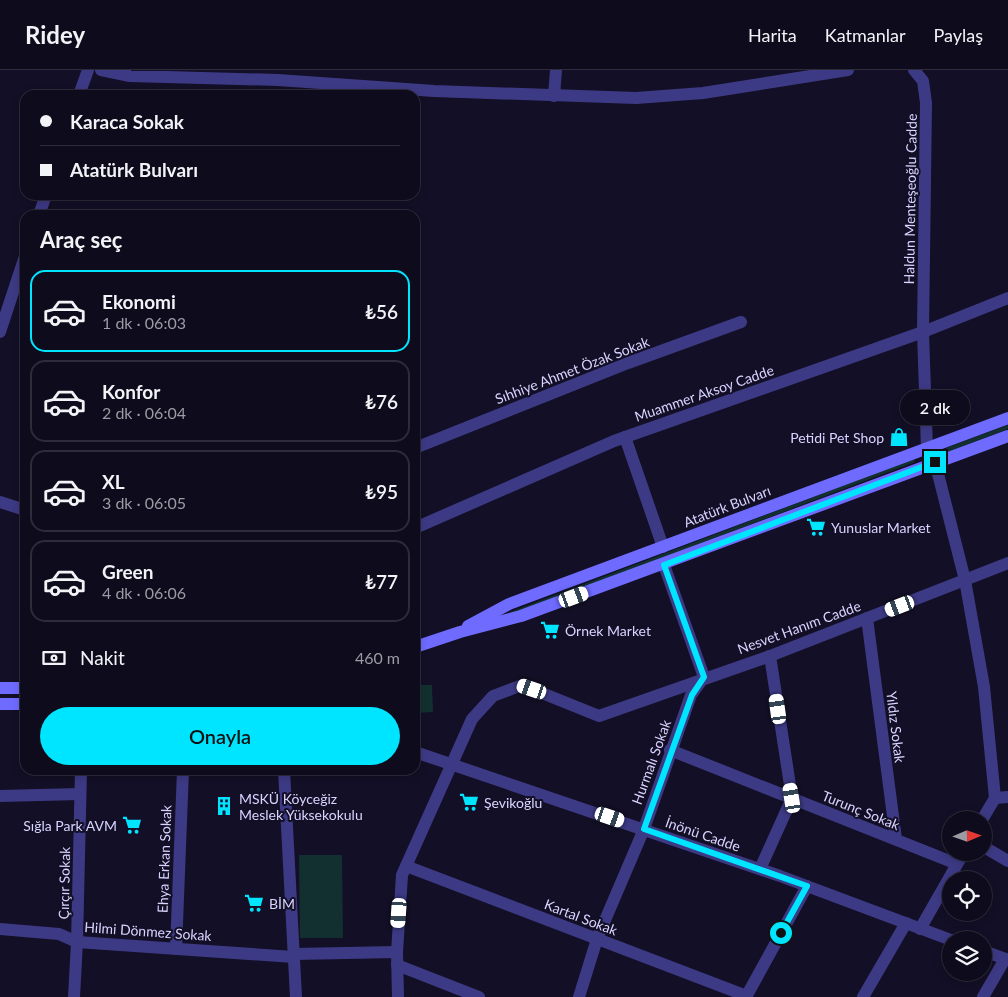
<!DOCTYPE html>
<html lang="tr">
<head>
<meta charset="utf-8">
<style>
	body { margin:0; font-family:Lato,sans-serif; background:#1c1929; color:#f1f3f6; height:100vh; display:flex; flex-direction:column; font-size:19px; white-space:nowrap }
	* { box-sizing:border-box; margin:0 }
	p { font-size:16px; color:#9b9ba3 }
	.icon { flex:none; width:28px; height:28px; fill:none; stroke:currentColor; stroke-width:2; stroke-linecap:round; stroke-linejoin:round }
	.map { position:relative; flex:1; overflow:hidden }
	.side { position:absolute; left:20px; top:140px; width:400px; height:565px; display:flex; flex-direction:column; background:#0e0b1c; border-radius:15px; box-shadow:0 2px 8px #0003,0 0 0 1px #2e2b3b }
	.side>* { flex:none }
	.top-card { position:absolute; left:20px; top:20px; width:400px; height:110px; border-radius:15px; box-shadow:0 2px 8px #0003,0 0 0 1px #2e2b3b; display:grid; align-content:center; height:110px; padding:0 20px; background:#0e0b1c }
	.needle { width:32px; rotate:88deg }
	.controls { position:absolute; left:942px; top:741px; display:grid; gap:10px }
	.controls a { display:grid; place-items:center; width:50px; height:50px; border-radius:50%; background:#0e0b1c; box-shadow:0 2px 8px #0003,0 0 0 1px #2e2b3b; font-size:25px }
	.end { position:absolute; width:22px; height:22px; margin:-11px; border:6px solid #00e5ff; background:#111; box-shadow:0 0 0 2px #111 }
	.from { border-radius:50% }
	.bubble { position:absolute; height:35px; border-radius:18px; background:#0e0b1c; box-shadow:0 2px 8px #0003,0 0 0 1px #2e2b3b; font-size:16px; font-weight:600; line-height:35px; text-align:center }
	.car { position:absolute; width:15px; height:30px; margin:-15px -8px; border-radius:6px; box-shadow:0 0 4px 1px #0007; background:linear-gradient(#fff 24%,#345 0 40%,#fff 0 76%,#345 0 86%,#fff 0) }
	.top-card b { display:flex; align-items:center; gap:18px; height:48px; font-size:19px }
	.top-card b+b { border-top:1px solid #2e2b3b }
	.top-card i { width:12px; height:12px; background:#f1f3f6 }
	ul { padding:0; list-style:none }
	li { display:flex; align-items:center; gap:15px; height:82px; margin:0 10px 8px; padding:0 10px; border:2px solid #2e2b3b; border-radius:15px }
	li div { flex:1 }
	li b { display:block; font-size:19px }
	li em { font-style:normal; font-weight:600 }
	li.selected { border-color:#00e5ff }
	li>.icon { width:45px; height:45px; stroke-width:1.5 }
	h2 { padding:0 20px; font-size:22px; line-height:60px }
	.pay { display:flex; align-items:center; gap:12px; height:55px; padding:0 20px; font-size:19px }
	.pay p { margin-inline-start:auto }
	.primary-button { display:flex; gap:10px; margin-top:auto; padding:10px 20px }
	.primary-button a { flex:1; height:58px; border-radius:30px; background:#00e5ff; color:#111; font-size:20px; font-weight:600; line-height:58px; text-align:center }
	header { display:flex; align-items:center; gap:30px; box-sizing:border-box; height:70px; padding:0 25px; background:#0e0b1c; border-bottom:1px solid #2e2b3b }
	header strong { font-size:24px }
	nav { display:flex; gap:28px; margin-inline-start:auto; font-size:18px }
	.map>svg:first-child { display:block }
	.green { fill:#12302f }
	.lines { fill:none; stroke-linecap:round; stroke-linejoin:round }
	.minor { stroke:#3d3a85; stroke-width:12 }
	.tertiary { stroke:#3d3a85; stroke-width:12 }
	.secondary { stroke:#6f6bff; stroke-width:12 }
	.route { stroke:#00e5ff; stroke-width:6 }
	.labels { text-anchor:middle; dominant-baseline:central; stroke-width:4; stroke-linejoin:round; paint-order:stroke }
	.street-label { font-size:14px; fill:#d9d4ff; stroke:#130f26 }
	.poi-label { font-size:14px; fill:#d9d4ff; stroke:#130f26; text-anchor:start }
</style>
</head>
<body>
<header>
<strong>Ridey</strong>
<nav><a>Harita</a><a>Katmanlar</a><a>Paylaş</a></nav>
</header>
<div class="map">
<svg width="1008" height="927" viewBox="0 0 1008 927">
	<rect width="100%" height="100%" fill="#130f26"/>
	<!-- green -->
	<g class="green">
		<polygon points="1008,355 1008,359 947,382 946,378"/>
		<polygon points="914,389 915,392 512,545 510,542"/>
		<polygon points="415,615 432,615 433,642 415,643"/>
		<polygon points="299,785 342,785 343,868 300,868"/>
	</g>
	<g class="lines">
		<!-- minor -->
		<g class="minor">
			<polyline points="79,25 88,0"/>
			<polyline points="554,26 556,0"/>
			<polyline points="39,145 46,125"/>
			<polyline points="0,262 25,186"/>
			<polyline points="625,367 663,477"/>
			<polyline points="415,378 628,293 741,252"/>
			<polyline points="935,392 965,510 984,617 995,728 982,750"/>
			<polyline points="867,548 896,769"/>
			<polyline points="670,680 957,794"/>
			<polyline points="0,726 80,724"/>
			<polyline points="995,728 1008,727"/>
			<polyline points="984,777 1008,791"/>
			<polyline points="406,796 747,926"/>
			<polyline points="760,799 792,728 770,586"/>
			<polyline points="0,859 59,864 77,872 294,887"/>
			<polyline points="920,859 964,782"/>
			<polyline points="176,879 183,700"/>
			<polyline points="294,884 397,882"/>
			<polyline points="397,895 479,927"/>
			<polyline points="74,927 77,872 81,700"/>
			<polyline points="398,927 397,882 402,805 472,649 493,626 522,615 599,646 770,586 1008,493"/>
			<polyline points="579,927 597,869 644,759 691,625 704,607 664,495"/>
			<polyline points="746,927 807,816"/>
			<polyline points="863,927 906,853"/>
			<polyline points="983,927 1005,889"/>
		</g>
		<!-- tertiary -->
		<g class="tertiary">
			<polyline points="101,0 130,6 278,10 434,21 636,28 703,23 848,0"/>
			<polyline points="914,0 923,11 926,33 923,262 927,379"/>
			<polyline points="0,432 25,440"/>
			<polyline points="415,458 614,371 923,262 1008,228"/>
			<polyline points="415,682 780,806 951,870"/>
			<polyline points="284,700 296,927"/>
			<polyline points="984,881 1008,890"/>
		</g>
		<!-- secondary -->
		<g class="secondary">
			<polyline points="468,556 509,534 1008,348"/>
			<polyline points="415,577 460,562 521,546 1008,366"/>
			<polyline points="0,618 25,618"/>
			<polyline points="0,634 25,634"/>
		</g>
	</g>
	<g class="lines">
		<!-- route -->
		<polyline class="route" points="781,863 807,816 644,759 692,625 704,607 664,495 935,392"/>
	</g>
	<!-- icons -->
	<defs>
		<g id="shop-bare" transform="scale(1.5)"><path d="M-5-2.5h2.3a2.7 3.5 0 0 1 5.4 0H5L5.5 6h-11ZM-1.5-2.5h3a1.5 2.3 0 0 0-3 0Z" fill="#00e5ff" stroke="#130f26" stroke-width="2.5" paint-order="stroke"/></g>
		<g id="supermarket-bare" transform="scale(1.5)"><path d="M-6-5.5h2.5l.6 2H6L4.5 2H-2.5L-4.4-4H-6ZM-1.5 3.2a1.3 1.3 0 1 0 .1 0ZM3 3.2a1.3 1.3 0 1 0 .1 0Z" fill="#00e5ff" stroke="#130f26" stroke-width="2.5" paint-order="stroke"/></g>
		<g id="building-bare" transform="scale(1.5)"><path d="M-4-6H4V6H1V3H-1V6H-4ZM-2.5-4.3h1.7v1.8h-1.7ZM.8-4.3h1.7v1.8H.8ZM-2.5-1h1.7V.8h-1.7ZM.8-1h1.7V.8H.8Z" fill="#00e5ff" stroke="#130f26" stroke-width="2.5" paint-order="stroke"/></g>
	</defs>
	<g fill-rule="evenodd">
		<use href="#shop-bare" x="899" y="367"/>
		<use href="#supermarket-bare" x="816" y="457"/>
		<use href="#supermarket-bare" x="550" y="560"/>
		<use href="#supermarket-bare" x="469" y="732"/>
		<use href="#building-bare" x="224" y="736"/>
		<use href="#supermarket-bare" x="132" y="755"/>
		<use href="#supermarket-bare" x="254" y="833"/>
	</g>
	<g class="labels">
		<!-- street labels -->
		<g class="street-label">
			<text transform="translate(910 129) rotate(-89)">Haldun Menteşeoğlu Cadde</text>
			<text transform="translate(572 300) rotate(-21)">Sıhhiye Ahmet Özak Sokak</text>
			<text transform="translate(704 323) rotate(-19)">Muammer Aksoy Cadde</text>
			<text transform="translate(727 436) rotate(-21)">Atatürk Bulvarı</text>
			<text transform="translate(799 557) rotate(-20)">Nesvet Hanım Cadde</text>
			<text transform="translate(896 657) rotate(83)">Yıldız Sokak</text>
			<text transform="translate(651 692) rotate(-70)">Hurmalı Sokak</text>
			<text transform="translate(861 740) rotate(22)">Turunç Sokak</text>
			<text transform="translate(703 764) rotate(19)">İnönü Cadde</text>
			<text transform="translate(164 789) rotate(-88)">Ehya Erkan Sokak</text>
			<text transform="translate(64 813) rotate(-89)">Çırçır Sokak</text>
			<text transform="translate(581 847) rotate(21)">Kartal Sokak</text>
			<text transform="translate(148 861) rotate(4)">Hilmi Dönmez Sokak</text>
		</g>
		<!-- poi labels -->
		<g class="poi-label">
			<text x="884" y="367" text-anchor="end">Petidi Pet Shop</text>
			<text x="831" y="457">Yunuslar Market</text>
			<text x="565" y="560">Örnek Market</text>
			<text x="239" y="728">MSKÜ Köyceğiz<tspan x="239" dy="16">Meslek Yüksekokulu</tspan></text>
			<text x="484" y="732">Şevikoğlu</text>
			<text x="117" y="755" text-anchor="end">Sığla Park AVM</text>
			<text x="269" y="833">BİM</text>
		</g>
	</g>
</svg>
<div class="controls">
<a><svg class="needle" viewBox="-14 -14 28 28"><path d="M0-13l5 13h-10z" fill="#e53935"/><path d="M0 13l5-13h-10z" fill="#9b9ba3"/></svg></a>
<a><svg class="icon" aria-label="locate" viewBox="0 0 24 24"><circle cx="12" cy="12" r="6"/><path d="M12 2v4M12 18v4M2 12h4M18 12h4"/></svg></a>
<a><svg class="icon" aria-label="layers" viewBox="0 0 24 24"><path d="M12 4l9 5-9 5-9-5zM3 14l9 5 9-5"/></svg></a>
</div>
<i class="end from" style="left:781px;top:863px"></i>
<i class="end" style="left:935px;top:392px"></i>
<div class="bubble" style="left:900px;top:320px;width:70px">2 dk</div>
<i class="car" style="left:574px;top:527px;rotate:70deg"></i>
<i class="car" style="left:900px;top:536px;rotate:249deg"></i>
<i class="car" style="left:532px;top:619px;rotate:289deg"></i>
<i class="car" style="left:778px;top:639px;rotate:352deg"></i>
<i class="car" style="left:792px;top:728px;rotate:351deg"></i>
<i class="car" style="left:610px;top:747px;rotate:109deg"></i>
<i class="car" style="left:399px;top:843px;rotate:184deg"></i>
<div class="top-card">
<b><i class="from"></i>Karaca Sokak</b>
<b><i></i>Atatürk Bulvarı</b>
</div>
<section class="side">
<h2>Araç seç</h2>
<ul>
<li class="selected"><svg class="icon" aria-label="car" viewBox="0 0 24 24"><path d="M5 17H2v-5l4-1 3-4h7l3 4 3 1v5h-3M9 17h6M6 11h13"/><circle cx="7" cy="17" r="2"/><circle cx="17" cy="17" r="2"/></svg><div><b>Ekonomi</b><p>1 dk · 06:03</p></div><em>₺56</em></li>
<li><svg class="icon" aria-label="car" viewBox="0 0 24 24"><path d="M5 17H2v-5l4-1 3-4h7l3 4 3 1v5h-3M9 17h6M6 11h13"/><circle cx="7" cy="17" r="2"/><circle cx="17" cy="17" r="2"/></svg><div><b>Konfor</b><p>2 dk · 06:04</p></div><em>₺76</em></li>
<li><svg class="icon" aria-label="car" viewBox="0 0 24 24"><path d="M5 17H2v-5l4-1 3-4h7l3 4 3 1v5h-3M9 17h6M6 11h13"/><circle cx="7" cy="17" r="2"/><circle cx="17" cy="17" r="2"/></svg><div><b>XL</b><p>3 dk · 06:05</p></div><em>₺95</em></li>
<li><svg class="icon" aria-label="car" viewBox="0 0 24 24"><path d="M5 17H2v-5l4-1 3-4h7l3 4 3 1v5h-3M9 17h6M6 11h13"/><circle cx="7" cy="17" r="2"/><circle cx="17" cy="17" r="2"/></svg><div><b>Green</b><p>4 dk · 06:06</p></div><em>₺77</em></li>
</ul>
<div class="pay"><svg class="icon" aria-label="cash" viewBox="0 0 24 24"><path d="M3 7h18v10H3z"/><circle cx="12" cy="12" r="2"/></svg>Nakit<p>460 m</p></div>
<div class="primary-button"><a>Onayla</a></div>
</section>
</div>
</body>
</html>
